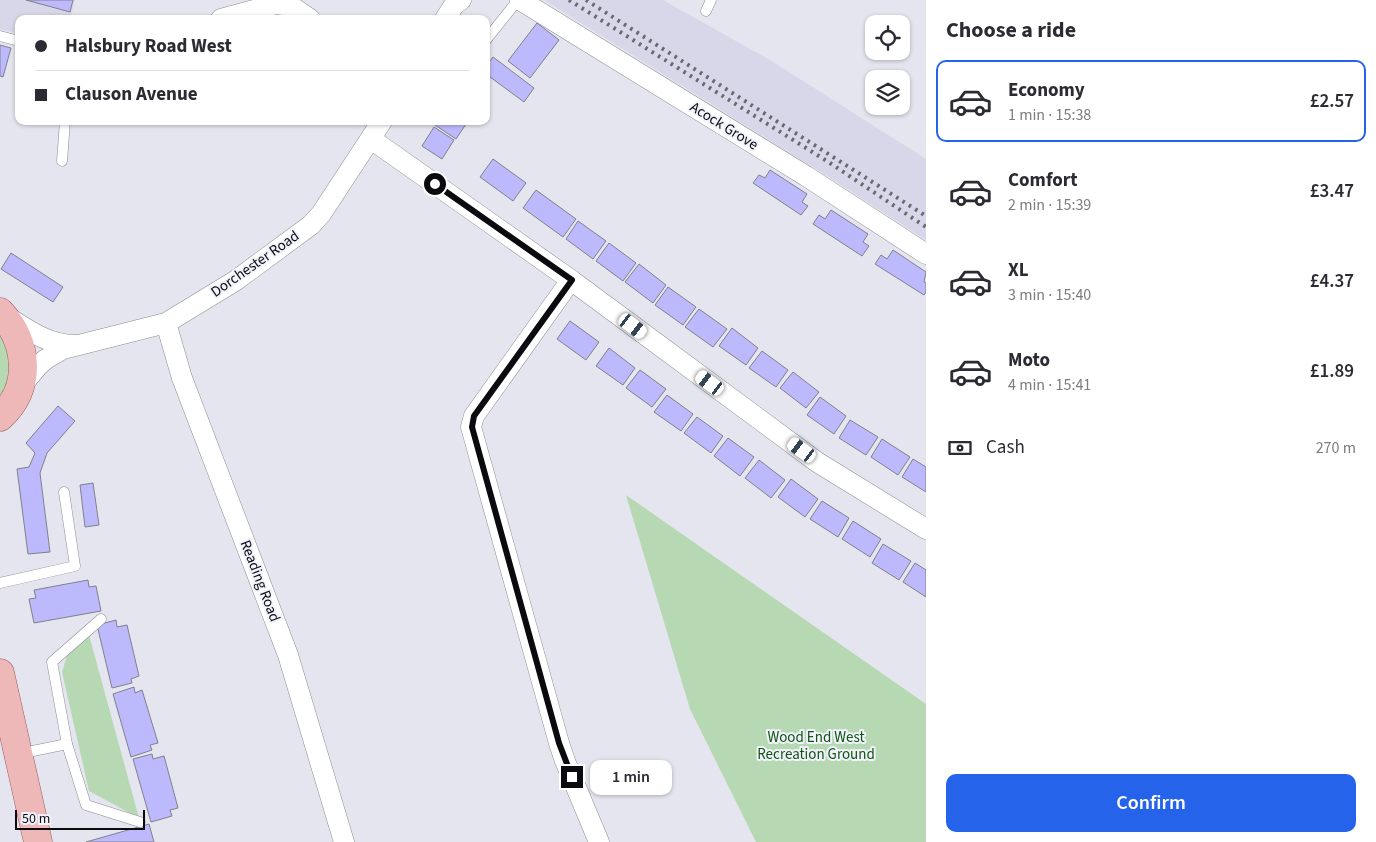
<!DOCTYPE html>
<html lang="en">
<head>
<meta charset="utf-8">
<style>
	body { margin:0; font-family:"Source Sans 3",sans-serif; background:#f2f2f3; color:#2b2b33; height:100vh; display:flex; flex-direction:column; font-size:19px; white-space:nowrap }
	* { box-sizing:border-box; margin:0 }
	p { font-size:16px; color:#7c7c81 }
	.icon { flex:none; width:28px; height:28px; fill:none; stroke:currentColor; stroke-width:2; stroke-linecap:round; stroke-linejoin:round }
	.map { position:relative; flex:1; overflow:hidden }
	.panel { display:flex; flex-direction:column; background:#fff; width:450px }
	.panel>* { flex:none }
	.guide { position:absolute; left:15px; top:15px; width:475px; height:110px; border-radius:10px; box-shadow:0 1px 4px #0004; display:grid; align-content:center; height:110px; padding:0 20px; background:#fff }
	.tools { position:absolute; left:865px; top:15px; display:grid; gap:10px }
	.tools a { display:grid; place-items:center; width:45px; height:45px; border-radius:10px; background:#fff; box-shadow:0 1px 4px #0004; font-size:25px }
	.scale { position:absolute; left:15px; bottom:12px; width:130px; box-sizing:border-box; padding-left:5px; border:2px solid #0b0b0f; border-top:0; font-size:14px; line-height:18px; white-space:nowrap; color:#0b0b0f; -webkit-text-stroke:4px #f2f2fc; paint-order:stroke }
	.end { position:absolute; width:22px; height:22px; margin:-11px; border:6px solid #0b0b0f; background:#fff; box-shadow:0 0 0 2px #fff }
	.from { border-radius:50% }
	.bubble { position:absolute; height:35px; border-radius:10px; background:#fff; box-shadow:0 1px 4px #0004; font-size:16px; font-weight:600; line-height:35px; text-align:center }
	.car { position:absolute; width:15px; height:30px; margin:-15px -8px; border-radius:6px; box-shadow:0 0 4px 1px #0007; background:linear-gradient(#fff 24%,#345 0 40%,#fff 0 76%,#345 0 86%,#fff 0) }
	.guide b { display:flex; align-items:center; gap:18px; height:48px; font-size:19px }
	.guide b+b { border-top:1px solid #e1e1e2 }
	.guide i { width:12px; height:12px; background:#2b2b33 }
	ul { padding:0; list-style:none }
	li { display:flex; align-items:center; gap:15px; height:82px; margin:0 10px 8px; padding:0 10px; border:2px solid transparent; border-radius:10px }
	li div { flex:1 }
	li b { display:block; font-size:19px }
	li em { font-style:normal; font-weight:600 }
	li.selected { border-color:#2563eb }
	li>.icon { width:45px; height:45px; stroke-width:1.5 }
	h2 { padding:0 20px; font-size:22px; line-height:60px }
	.pay { display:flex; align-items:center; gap:12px; height:55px; padding:0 20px; font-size:19px }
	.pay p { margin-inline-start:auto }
	.cta { display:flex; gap:10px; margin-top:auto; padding:10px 20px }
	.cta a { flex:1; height:58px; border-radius:10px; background:#2563eb; color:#fff; font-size:20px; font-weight:600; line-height:58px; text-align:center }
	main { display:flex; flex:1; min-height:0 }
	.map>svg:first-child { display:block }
	.built { fill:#d7d7e9 }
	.green { fill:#b6d9b3 }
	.building { fill:#bcbafc; stroke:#80808a }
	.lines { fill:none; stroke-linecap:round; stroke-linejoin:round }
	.lane-casing { stroke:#8d8d96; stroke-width:11 }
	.street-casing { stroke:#8d8d96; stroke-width:21 }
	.primary-casing { stroke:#975c5f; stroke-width:29 }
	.lane { stroke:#fff; stroke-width:10 }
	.street { stroke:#fff; stroke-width:20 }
	.primary { stroke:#eeb8b9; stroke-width:28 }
	.rail { stroke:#68686f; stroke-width:4; stroke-dasharray:2.5 5; stroke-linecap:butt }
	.route { stroke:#0b0b0f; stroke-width:6 }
	.labels { text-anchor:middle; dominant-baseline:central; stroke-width:4; stroke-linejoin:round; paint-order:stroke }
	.street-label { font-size:15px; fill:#0b0b0f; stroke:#f2f2fc }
	.park-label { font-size:15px; fill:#0e560e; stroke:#f2f2fc }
</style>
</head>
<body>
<main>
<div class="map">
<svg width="926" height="842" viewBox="0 0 926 842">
	<rect width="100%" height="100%" fill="#e5e5ef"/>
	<!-- built -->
	<g class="built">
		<polygon points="0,0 75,0 70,19 19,19 19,34 0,29"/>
		<polygon points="544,0 663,0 770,60 926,159 926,240 827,176"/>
	</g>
	<!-- green -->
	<g class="green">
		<path d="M0 332C10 354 16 376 0 397Z"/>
		<polygon points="626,495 926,704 926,842 756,842 690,709"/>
		<polygon points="89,635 139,818 89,791 62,672 67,656"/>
	</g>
	<!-- building -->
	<g class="building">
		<polygon points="26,0 73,0 70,12"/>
		<polygon points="537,23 559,40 530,78 508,61"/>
		<polygon points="0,45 11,48 3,77 0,76"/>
		<polygon points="493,57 534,88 524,102 486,74 486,66"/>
		<polygon points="438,121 468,121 456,139 435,125"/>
		<polygon points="434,127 454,140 442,159 422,146"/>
		<polygon points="493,159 526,183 513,201 480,177"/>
		<polygon points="770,170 807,194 802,202 808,206 801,215 753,183 759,175 765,178"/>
		<polygon points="536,190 576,219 563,237 523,208"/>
		<polygon points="831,210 868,234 863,242 869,246 862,256 813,224 819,215 825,219"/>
		<polygon points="578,221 606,241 593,259 566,239"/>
		<polygon points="609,243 636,263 623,281 596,261"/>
		<polygon points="893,250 926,272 924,282 926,283 926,292 924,295 875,264 881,255 887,259"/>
		<polygon points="11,253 63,287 53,302 1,269"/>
		<polygon points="639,264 666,285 653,303 625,282"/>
		<polygon points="668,287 696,307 683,325 655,305"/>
		<polygon points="699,309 727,329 713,347 685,327"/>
		<polygon points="570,321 599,342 586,360 557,339"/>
		<polygon points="732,328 758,348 746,365 719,346"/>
		<polygon points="609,348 635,368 623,385 596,366"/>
		<polygon points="762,351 788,370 776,387 749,368"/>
		<polygon points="640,370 666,389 652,407 626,388"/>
		<polygon points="793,372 819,392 806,408 780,388"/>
		<polygon points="667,395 693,414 681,431 654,412"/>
		<polygon points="820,397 846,416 834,434 807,415"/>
		<polygon points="58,406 75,421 47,453 40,473 50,552 28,554 17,469 29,467 35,453 26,443"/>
		<polygon points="697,417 723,436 711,453 684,433"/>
		<polygon points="850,420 878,437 866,455 839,438"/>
		<polygon points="728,438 754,457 740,476 714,456"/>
		<polygon points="882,439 910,457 898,475 871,457"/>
		<polygon points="913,459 926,467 926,492 902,477"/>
		<polygon points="759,460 785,480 771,498 745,478"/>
		<polygon points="791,479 818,499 805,517 778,497"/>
		<polygon points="93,483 99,525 85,527 80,485"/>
		<polygon points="822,501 849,518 838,537 810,519"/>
		<polygon points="853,521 881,539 870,557 842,539"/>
		<polygon points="883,544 911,561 899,580 872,563"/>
		<polygon points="915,563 926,570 926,597 903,582"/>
		<polygon points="88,580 89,587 96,586 101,611 34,623 29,599 36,598 34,590"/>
		<polygon points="116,620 117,627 127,625 139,676 131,679 132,683 112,688 97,625"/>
		<polygon points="134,687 135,693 142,690 158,743 150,745 152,750 131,757 113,694"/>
		<polygon points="152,754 153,759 164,756 178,808 170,810 172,816 151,822 133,759"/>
		<polygon points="149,824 154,842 86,842"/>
	</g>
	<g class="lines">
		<!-- lane casing -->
		<g class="lane-casing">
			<g id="lane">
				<polyline points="706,11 711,0"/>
				<polyline points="0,36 19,41"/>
				<polyline points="486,40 518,0"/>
				<polyline points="62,161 65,121"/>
				<polyline points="0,583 75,566 64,492"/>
				<polyline points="101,619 52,662 67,744 86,805 140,822"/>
				<polyline points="18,754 67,744"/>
			</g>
		</g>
		<!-- street casing -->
		<g class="street-casing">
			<g id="street">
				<polyline points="520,0 806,176 926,254"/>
				<polyline points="221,19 276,4 291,6 310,19"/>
				<polyline points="445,19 454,5 461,0"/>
				<polyline points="371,139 571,280 817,462 926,529"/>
				<polyline points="571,280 474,416 471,427 559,743 565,761 599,842"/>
				<path d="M6 316C28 330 48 345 75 345"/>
				<polyline points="166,323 182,378 288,655 344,842"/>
				<polyline points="19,389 38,366 46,359 63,349 166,323 235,281 311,225 321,214 382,121"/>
			</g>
		</g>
		<!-- primary casing -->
		<g class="primary-casing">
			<g id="primary">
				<path d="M0 312C28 342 33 388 0 417"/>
				<polyline points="0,673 38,842"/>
			</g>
		</g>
		<!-- lane -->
		<use href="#lane" class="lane"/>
		<!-- street -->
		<use href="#street" class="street"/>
		<!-- primary -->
		<use href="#primary" class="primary"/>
		<!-- rail -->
		<g class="rail">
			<polyline points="569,0 830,163 926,227"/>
			<polyline points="586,0 926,216"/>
		</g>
	</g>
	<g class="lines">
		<!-- route -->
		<polyline class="route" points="435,184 572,280 474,416 472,427 559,743 572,777"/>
	</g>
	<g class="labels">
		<!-- street labels -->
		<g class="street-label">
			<text transform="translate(724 126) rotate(32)">Acock Grove</text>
			<text transform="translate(255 264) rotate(-35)">Dorchester Road</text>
			<text transform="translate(260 581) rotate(69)">Reading Road</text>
		</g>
		<!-- park labels -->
		<g class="park-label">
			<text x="816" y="737">Wood End West<tspan x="816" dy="17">Recreation Ground</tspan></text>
		</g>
	</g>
</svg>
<div class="tools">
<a><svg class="icon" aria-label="locate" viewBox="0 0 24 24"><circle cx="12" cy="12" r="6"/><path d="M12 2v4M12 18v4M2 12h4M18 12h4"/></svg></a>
<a><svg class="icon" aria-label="layers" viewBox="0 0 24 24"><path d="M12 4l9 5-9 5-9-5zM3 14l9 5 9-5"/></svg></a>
</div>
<div class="scale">50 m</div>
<i class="end from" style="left:435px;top:184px"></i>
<i class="end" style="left:572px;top:777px"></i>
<div class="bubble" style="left:590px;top:760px;width:82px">1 min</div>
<i class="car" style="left:633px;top:326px;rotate:127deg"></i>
<i class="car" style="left:710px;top:383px;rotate:306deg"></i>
<i class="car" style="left:802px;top:450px;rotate:306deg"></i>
<div class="guide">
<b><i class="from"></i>Halsbury Road West</b>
<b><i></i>Clauson Avenue</b>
</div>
</div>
<section class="panel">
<h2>Choose a ride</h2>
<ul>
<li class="selected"><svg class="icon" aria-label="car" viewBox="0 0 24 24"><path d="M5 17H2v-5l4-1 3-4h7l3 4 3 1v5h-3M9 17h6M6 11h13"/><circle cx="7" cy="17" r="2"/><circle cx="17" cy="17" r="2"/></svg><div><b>Economy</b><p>1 min · 15:38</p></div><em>£2.57</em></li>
<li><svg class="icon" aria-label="car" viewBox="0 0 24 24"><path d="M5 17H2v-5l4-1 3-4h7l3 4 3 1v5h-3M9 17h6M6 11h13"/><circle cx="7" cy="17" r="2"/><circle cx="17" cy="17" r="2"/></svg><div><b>Comfort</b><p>2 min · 15:39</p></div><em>£3.47</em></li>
<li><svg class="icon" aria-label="car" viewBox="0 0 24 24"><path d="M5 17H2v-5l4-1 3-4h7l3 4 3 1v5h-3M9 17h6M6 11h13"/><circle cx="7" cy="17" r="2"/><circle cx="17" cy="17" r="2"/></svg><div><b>XL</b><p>3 min · 15:40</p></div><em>£4.37</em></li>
<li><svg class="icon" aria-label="car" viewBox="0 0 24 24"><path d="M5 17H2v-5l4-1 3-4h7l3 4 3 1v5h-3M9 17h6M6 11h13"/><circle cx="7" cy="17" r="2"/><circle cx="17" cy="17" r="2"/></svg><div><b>Moto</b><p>4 min · 15:41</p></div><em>£1.89</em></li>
</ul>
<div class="pay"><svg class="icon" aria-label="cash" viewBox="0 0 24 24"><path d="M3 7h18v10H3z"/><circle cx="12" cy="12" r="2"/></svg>Cash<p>270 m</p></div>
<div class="cta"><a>Confirm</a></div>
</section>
</main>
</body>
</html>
